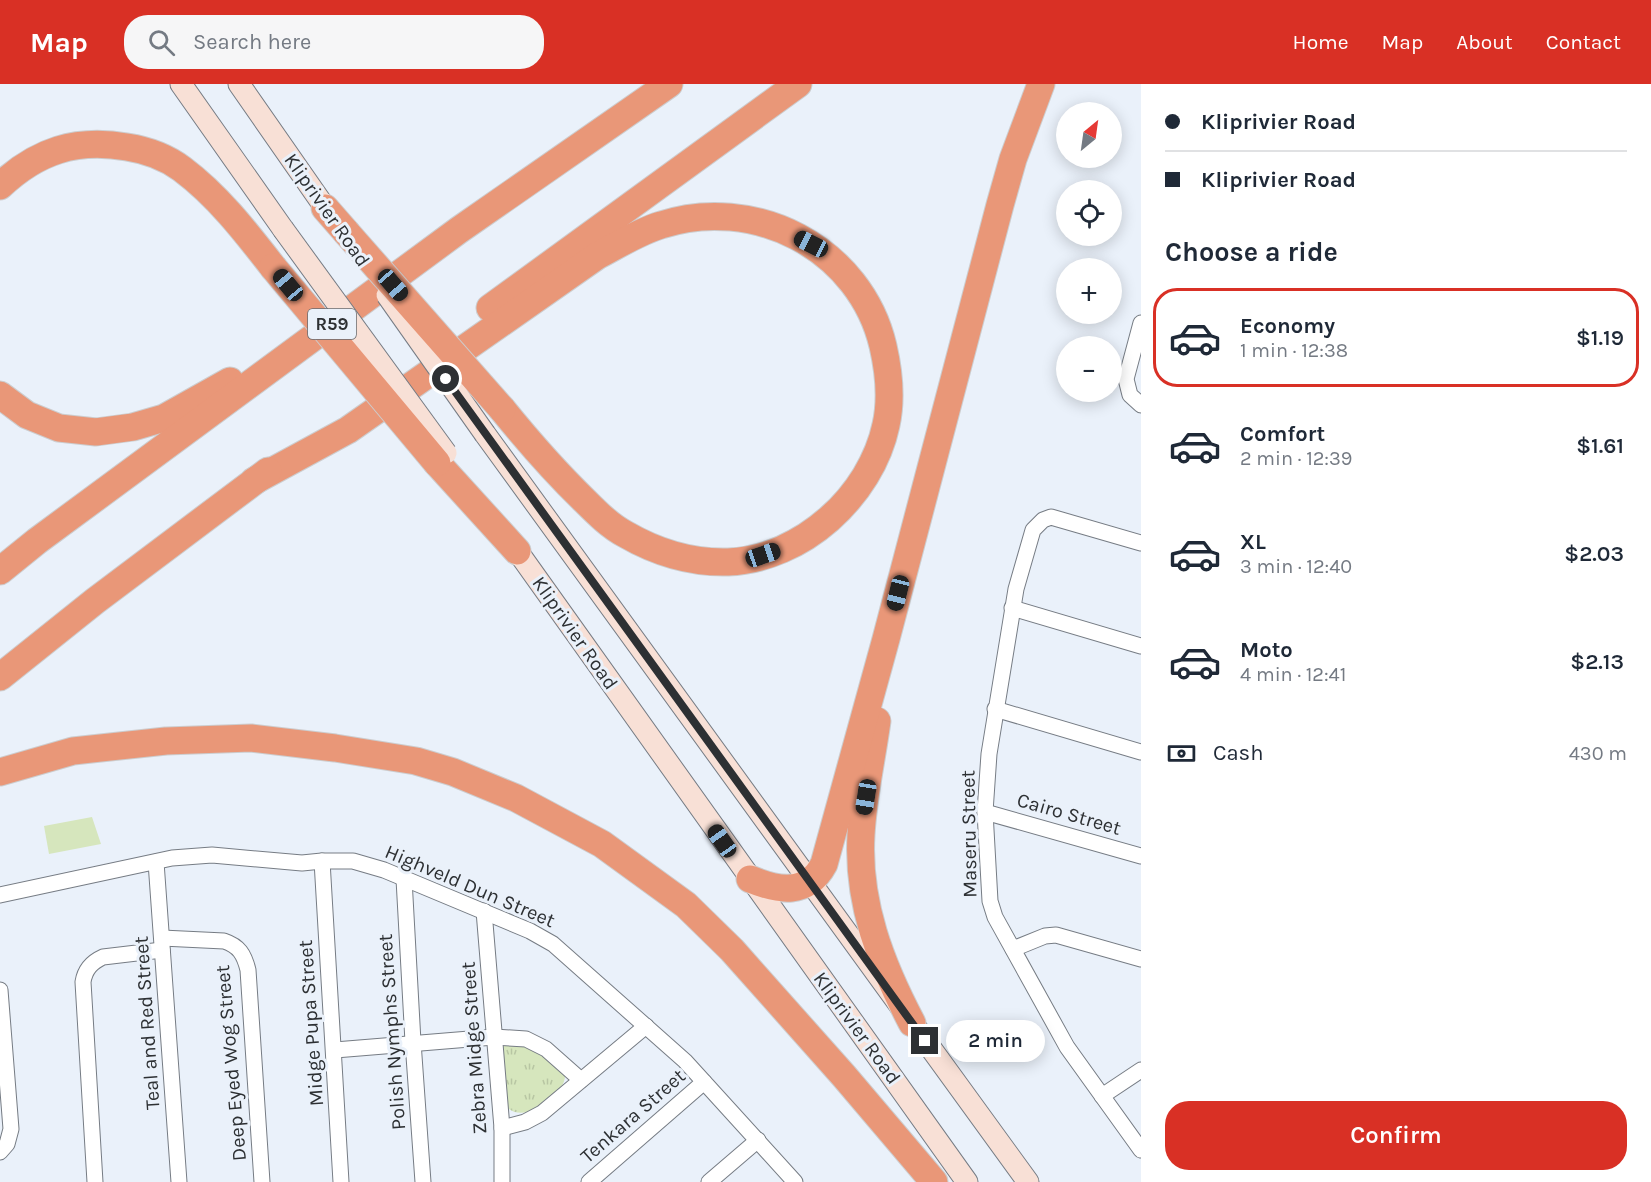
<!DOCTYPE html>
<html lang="en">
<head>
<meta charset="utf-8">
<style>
	body { margin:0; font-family:Karla,sans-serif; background:#f6f6f7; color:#1f2937; height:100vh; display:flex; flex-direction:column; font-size:22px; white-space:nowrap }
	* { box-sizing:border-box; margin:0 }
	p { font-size:20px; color:#747a83 }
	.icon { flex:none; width:33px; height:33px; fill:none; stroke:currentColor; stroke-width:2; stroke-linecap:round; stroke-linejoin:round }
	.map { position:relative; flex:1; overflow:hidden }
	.sheet { display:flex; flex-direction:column; background:#fff; width:510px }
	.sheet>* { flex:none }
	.hud { display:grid; align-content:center; height:132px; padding:0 24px; background:#fff }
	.needle { width:39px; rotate:29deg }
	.controls { position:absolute; left:1056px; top:18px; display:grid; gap:12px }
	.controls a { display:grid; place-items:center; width:66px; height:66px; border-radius:50%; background:#fff; box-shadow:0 3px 15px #0003; font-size:30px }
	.end { position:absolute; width:27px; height:27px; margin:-14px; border:8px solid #2d3033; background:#fff; box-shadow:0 0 0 3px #fff }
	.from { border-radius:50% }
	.bubble { position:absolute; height:42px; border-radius:21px; background:#fff; box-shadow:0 3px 15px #0003; font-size:20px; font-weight:600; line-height:42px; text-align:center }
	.car { position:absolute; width:18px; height:36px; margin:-18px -9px; border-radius:8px; box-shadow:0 0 4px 2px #0007; background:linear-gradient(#222 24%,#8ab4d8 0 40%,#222 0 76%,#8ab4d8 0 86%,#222 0) }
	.hud b { display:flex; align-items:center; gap:21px; height:57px; font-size:22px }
	.hud b+b { border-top:2px solid #e0e1e3 }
	.hud i { width:15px; height:15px; background:#1f2937 }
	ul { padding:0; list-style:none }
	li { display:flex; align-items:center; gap:18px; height:99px; margin:0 12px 9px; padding:0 12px; border:3px solid transparent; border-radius:24px }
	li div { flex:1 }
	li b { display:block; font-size:22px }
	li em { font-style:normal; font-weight:600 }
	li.on { border-color:#d93025 }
	li>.icon { width:54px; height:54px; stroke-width:1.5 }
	h2 { padding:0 24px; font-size:27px; line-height:72px }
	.pay { display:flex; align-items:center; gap:15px; height:66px; padding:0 24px; font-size:22px }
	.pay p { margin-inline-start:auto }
	.action { display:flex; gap:12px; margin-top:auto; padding:12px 24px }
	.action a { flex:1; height:69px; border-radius:24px; background:#d93025; color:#fff; font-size:24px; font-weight:600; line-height:69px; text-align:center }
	header { display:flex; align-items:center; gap:36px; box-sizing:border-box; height:84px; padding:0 30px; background:#d93025; color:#fff }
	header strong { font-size:28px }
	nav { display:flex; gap:33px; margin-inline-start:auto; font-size:21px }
	.search { width:420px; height:54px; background:#f6f6f7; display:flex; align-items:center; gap:15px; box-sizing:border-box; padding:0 21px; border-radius:24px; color:#747a83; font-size:22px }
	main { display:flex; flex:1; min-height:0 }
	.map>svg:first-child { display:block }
	.grass { fill:#d6e6bd }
	.park { fill:url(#park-tufts) }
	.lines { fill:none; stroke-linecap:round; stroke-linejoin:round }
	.minor-casing { stroke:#767c84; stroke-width:17 }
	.secondary-casing { stroke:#767c84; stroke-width:23 }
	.motorway-casing { stroke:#cdcdce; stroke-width:29 }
	.minor { stroke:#fff; stroke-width:15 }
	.secondary { stroke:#f8e0d6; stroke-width:21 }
	.motorway { stroke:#e99778; stroke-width:27 }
	.secondary-bridge-casing { stroke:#767c84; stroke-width:23; stroke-linecap:butt }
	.motorway-bridge-casing { stroke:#cdcdce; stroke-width:29; stroke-linecap:butt }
	.secondary-bridge { stroke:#f8e0d6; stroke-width:21 }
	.motorway-bridge { stroke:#e99778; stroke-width:27 }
	.route { stroke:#2d3033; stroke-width:8 }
	.labels { text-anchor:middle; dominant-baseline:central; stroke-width:6; stroke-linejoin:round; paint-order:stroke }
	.shield { fill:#eaf1fa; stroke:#666a6f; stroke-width:1.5 }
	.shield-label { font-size:18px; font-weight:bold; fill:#2d3033 }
	.street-label { font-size:20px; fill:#2d3033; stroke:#eaf1fa }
</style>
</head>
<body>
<header>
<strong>Map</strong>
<div class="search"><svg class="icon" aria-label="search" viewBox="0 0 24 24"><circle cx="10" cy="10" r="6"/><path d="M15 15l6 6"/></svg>Search here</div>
<nav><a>Home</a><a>Map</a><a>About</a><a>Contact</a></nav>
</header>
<main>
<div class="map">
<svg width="1141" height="1098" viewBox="0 0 1141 1098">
	<defs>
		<pattern id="park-tufts" width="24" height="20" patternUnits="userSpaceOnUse" patternTransform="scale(1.5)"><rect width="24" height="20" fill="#d6e6bd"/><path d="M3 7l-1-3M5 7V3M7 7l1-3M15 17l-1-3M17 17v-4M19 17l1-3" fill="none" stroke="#b8c6a3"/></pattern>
	</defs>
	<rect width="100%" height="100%" fill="#eaf1fa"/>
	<!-- grass -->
	<polygon class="grass" points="92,733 101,760 49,770 44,742"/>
	<!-- park -->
	<path class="park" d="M508 958 531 961 565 989C568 1010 522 1044 505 1021L503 962Z"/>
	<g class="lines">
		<!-- minor casing -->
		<g class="minor-casing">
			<g id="minor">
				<polyline points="1141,239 1126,295 1130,311 1141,321"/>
				<polyline points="1141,459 1051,433 1043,436 1033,446 1016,505 989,670 985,728 990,817 995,833 1067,963 1141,1066"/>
				<polyline points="1012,524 1141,562"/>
				<polyline points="995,625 1141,668"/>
				<polyline points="985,728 1141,772"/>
				<polyline points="322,777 341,1098"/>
				<polyline points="156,778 179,1098"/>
				<polyline points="404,795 413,958 423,1098"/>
				<polyline points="0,811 172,774 212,771 302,779 322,777 353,777 384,786 530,847 553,860 685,977 795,1098"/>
				<polyline points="484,827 502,1044 502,1098"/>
				<path d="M162 854 224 857C239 862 244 870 248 886L262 1098"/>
				<polyline points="1013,865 1045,852 1056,851 1141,875"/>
				<polyline points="0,906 11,1045 7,1060 0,1068"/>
				<polyline points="335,966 494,953 526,955 546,965 581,996"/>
				<polyline points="1102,1012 1141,986"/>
				<polyline points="502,1044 525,1038 542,1029 646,942"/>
				<path d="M95 1098 83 898C85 885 92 878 103 873L162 866"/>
				<polyline points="589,1098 704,998"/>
				<polyline points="709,1098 758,1056"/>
			</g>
		</g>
		<!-- secondary casing -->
		<g class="secondary-casing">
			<g id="secondary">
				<polyline points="181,0 283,145"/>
				<polyline points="239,0 333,135"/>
				<polyline points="485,350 1028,1098"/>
				<polyline points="508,454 967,1098"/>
			</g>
		</g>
		<!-- motorway casing -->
		<g class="motorway-casing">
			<g id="motorway">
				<path d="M0 102C37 67 76 54 127 63 146 66 166 73 182 85 218 112 245 147 273 183"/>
				<polyline points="325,124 346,148"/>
				<polyline points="490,224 798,0"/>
				<polyline points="0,311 27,331 59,344 96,348 133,343 164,334 230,297"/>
				<polyline points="437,379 517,467"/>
				<path d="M254 397 348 346 597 172C618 161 638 148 661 141 706 126 756 131 798 153 841 176 872 215 883 262 889 288 892 314 886 341 871 412 802 475 728 478 692 479 656 468 625 450 610 442 597 429 585 417 555 388 528 357 502 325"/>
				<polyline points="0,487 37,457 459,146 669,0"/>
				<polyline points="0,593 95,517 268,387"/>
				<path d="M877 637C872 674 863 713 861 751 857 819 881 880 912 939"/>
				<polyline points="0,688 73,667 166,657 251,654 335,664 416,677 453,688 516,714 602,760 686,821 732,866 844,992 934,1098"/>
				<path d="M750 795C779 807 807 812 824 780L886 555 1000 121 1013 75 1041 0"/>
			</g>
		</g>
		<!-- minor -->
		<use href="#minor" class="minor"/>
		<!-- secondary -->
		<use href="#secondary" class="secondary"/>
		<!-- motorway -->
		<use href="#motorway" class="motorway"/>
		<!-- secondary-bridge casing -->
		<g class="secondary-bridge-casing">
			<g id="secondary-bridge">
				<polyline points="283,145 446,369"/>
				<polyline points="387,211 485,350"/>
			</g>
		</g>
		<!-- motorway-bridge casing -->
		<g class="motorway-bridge-casing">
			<g id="motorway-bridge">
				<polyline points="346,148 502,325"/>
				<polyline points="273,183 437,379"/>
			</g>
		</g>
		<!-- secondary-bridge -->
		<use href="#secondary-bridge" class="secondary-bridge"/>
		<!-- motorway-bridge -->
		<use href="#motorway-bridge" class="motorway-bridge"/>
	</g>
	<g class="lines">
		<!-- route -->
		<polyline class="route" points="446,295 925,957"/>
	</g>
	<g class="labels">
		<!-- shield labels -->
		<rect class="shield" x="308" y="225" width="48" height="30" rx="4.5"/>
		<g class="shield-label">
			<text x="332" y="240">R59</text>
		</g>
		<!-- street labels -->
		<g class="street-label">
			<text transform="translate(327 126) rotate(55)">Kliprivier Road</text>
			<text transform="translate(575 549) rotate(55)">Kliprivier Road</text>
			<text transform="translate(1069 730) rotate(16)">Cairo Street</text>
			<text transform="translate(969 750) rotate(-91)">Maseru Street</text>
			<text transform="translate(470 802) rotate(23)">Highveld Dun Street</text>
			<text transform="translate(147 939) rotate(-94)">Teal and Red Street</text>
			<text transform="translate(311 939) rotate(-94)">Midge Pupa Street</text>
			<text transform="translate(857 944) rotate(54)">Kliprivier Road</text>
			<text transform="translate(392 948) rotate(-94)">Polish Nymphs Street</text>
			<text transform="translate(474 964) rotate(-94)">Zebra Midge Street</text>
			<text transform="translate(231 979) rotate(-95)">Deep Eyed Wog Street</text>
			<text transform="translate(633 1032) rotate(-41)">Tenkara Street</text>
		</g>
	</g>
</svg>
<div class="controls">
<a><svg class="needle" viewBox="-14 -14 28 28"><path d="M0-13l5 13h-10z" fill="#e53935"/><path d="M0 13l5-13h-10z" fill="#747a83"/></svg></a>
<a><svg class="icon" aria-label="locate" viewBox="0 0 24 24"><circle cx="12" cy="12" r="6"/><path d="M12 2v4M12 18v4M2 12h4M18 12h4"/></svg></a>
<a>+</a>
<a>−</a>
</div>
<i class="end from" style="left:446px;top:295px"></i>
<i class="end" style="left:925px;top:957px"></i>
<div class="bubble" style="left:946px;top:936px;width:99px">2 min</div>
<i class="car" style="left:811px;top:160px;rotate:297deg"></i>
<i class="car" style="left:288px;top:201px;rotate:320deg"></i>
<i class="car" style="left:393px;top:201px;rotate:139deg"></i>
<i class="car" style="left:763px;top:471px;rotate:71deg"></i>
<i class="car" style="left:898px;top:509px;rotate:194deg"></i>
<i class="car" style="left:866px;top:713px;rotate:189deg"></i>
<i class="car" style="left:722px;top:757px;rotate:325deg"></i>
</div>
<section class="sheet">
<div class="hud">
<b><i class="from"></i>Kliprivier Road</b>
<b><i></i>Kliprivier Road</b>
</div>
<h2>Choose a ride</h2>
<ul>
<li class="on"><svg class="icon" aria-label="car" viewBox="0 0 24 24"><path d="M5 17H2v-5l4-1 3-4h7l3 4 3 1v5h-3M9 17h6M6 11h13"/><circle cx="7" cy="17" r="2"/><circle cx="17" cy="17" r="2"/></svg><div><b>Economy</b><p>1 min · 12:38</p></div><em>$1.19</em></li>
<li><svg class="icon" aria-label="car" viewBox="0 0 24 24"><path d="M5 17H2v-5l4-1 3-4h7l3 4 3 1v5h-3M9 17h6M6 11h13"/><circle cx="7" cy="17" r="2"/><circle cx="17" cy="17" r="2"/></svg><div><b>Comfort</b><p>2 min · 12:39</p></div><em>$1.61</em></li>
<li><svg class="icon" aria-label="car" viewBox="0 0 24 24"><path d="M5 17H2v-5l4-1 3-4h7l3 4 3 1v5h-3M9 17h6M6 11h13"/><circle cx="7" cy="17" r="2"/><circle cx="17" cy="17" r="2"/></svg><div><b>XL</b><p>3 min · 12:40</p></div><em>$2.03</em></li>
<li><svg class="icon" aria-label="car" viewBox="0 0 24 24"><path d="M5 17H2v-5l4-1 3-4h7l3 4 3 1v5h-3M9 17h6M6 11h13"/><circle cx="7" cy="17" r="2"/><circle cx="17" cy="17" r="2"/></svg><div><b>Moto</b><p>4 min · 12:41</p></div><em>$2.13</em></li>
</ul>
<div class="pay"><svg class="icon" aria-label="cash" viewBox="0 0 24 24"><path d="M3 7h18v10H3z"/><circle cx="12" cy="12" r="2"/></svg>Cash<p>430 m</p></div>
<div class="action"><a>Confirm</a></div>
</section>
</main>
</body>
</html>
